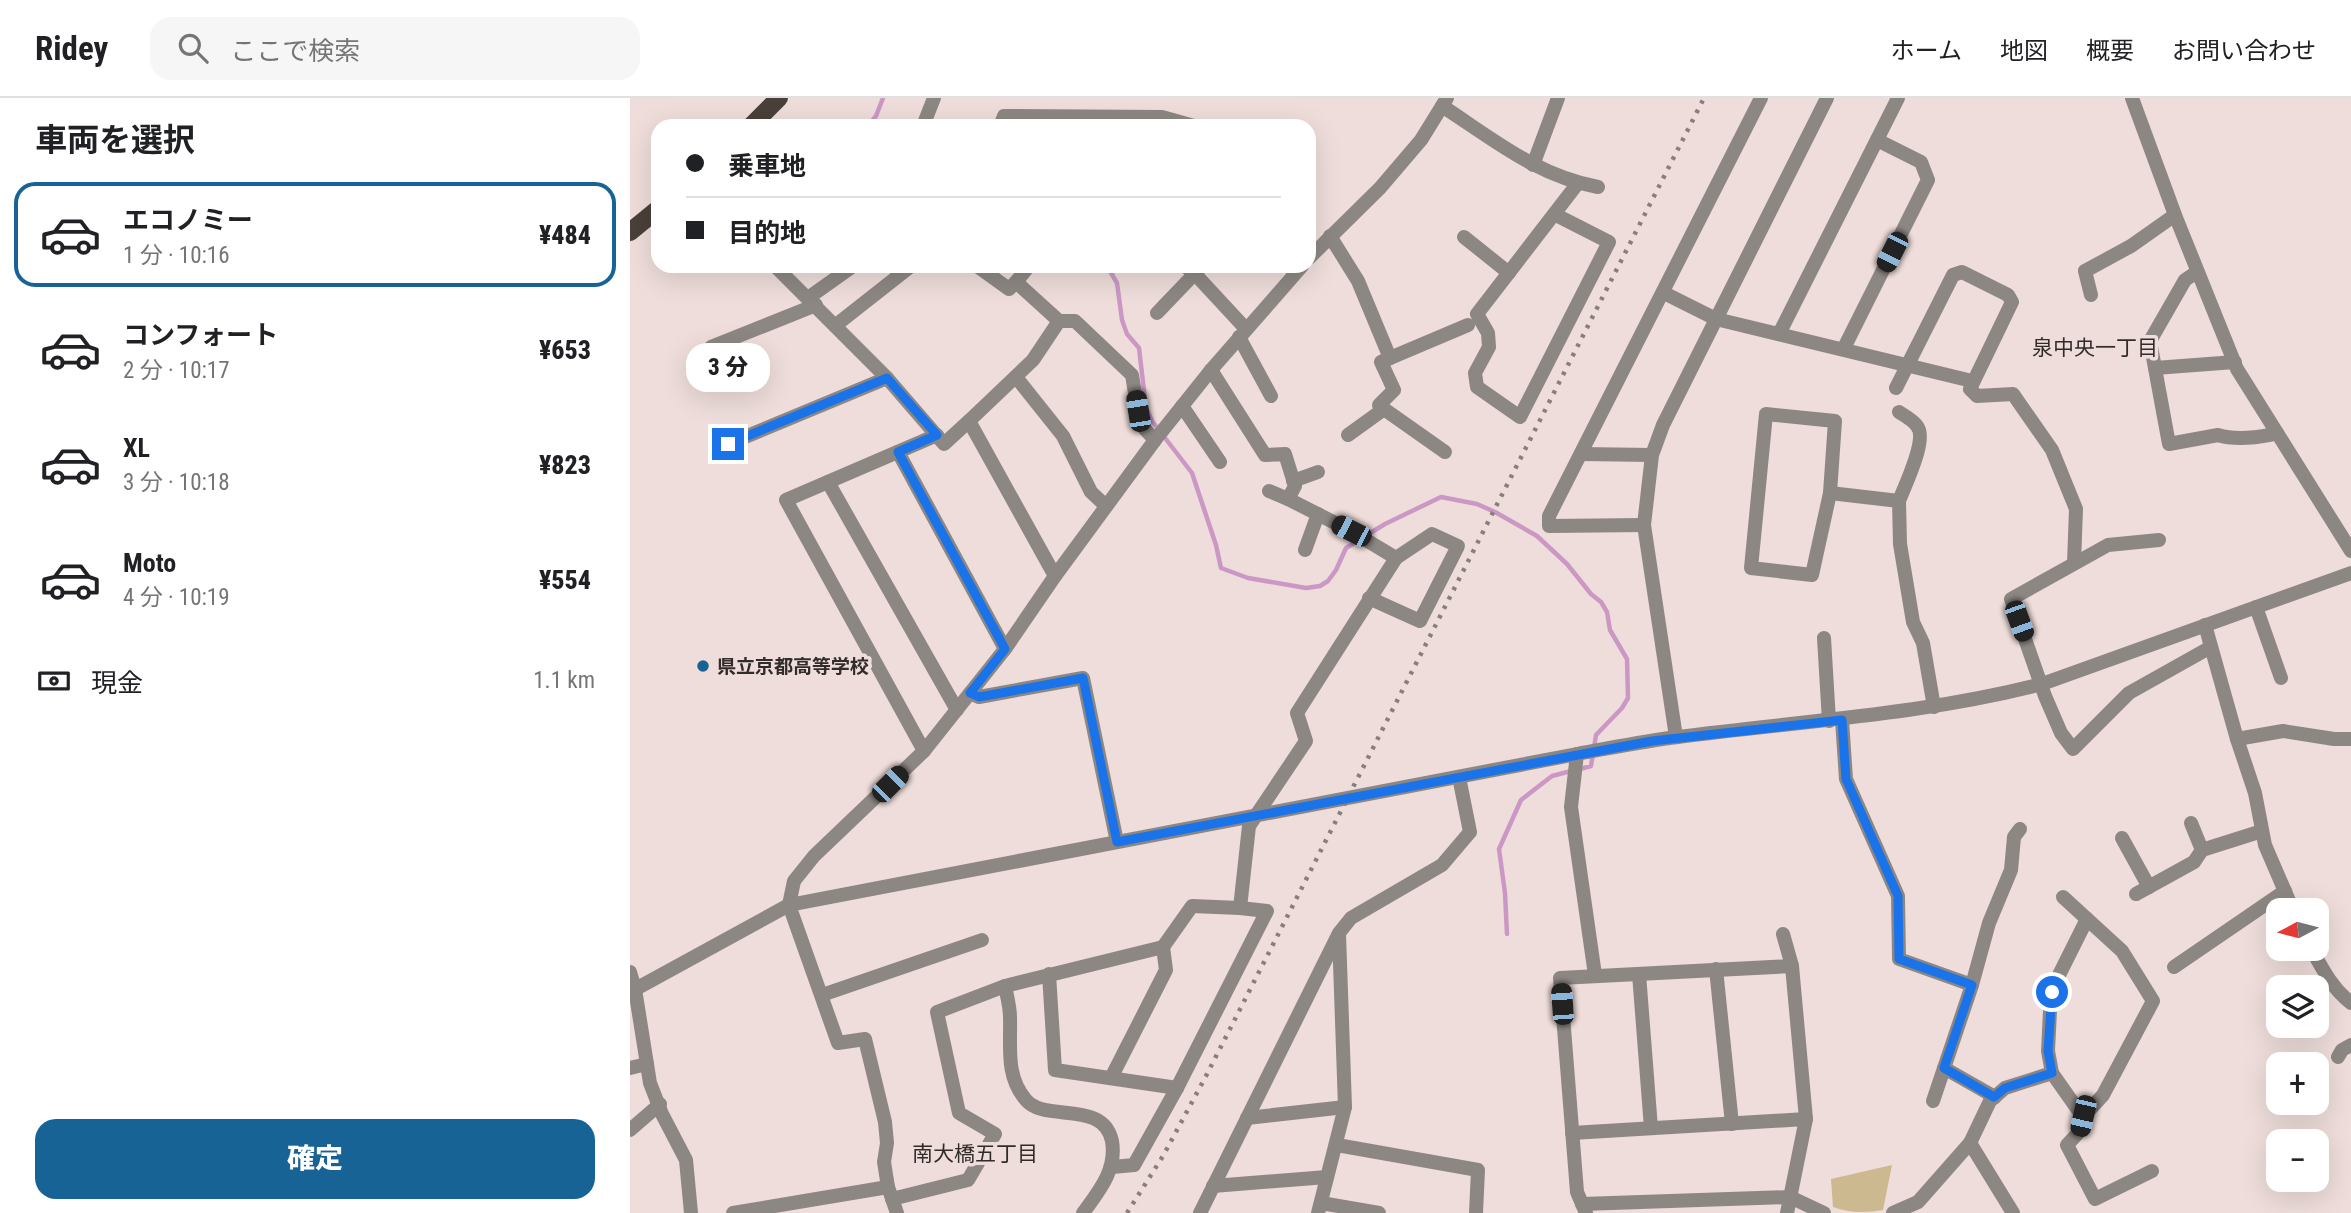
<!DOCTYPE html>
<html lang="ja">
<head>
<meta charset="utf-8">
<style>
	body { margin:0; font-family:"Roboto Condensed","Noto Sans JP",sans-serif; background:#f6f6f6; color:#202124; height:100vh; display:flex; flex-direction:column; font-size:26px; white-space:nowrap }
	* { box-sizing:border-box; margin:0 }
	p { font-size:23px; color:#757577 }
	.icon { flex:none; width:38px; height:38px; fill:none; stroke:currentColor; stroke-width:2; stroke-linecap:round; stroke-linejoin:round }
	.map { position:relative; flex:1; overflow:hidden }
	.panel { display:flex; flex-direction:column; background:#fff; width:630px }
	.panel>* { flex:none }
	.hud { position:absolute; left:21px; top:21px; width:665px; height:154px; border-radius:21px; box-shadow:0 7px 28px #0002; display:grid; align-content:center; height:154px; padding:0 35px; background:#fff }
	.needle { width:46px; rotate:263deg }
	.controls { position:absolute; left:1636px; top:800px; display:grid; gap:14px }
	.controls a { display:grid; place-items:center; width:63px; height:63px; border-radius:14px; background:#fff; box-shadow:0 7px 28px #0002; font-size:35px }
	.end { position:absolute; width:32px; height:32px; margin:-16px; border:9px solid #1a73e8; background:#fff; box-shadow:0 0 0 4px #fff }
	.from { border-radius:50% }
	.bubble { position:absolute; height:49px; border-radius:21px; background:#fff; box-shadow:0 7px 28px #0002; font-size:23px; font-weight:800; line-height:49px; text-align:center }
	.car { position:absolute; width:21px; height:42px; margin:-21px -10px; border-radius:9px; box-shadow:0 0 5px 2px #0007; background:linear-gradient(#222 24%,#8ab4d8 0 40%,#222 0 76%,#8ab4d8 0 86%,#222 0) }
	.hud b { display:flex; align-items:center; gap:24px; height:66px; font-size:26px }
	.hud b+b { border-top:2px solid #e0e0e0 }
	.hud i { width:18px; height:18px; background:#202124 }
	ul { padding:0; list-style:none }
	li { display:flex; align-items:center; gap:21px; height:105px; margin:0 14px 10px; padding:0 21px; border:4px solid transparent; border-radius:21px }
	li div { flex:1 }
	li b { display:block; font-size:26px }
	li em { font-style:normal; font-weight:800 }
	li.selected { border-color:#186396 }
	li>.icon { width:63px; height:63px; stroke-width:1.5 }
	h2 { padding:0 35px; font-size:32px; line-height:84px }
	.pay { display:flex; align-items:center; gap:18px; height:77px; padding:0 35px; font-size:26px }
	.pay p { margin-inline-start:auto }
	.action { display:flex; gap:14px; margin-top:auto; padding:14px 35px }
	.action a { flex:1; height:80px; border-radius:21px; background:#186396; color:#fff; font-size:28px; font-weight:800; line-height:80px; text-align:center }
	header { display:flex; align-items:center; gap:42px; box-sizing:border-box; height:98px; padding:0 35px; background:#fff; border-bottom:2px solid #e0e0e0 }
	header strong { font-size:33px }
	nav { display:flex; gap:38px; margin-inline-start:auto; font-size:24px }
	.search { width:490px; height:63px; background:#f6f6f6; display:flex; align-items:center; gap:18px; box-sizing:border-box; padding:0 24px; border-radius:21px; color:#757577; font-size:26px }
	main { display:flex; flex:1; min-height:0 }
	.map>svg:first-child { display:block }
	.green { fill:#cdb98f }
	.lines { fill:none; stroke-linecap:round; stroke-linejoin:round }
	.stream { stroke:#cb98c5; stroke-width:4.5 }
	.minor { stroke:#8d8783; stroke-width:14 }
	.tertiary { stroke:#8d8783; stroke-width:14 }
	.primary { stroke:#494039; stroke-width:18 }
	.rail { stroke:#897e7c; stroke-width:4.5; stroke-dasharray:3.5 7; stroke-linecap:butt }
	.route { stroke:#1a73e8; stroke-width:9 }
	.poi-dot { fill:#186396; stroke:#eeddda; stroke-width:2.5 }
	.labels { text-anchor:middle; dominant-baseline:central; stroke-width:7; stroke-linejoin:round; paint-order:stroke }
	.poi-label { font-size:19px; font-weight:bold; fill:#312b2a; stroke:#eeddda; text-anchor:start }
	.neighbourhood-label { font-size:21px; fill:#312b2a; stroke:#eeddda }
</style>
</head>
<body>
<header>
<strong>Ridey</strong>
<div class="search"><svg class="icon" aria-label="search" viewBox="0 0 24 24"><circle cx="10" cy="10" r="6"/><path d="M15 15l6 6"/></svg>ここで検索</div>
<nav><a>ホーム</a><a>地図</a><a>概要</a><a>お問い合わせ</a></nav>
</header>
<main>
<section class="panel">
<h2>車両を選択</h2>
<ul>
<li class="selected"><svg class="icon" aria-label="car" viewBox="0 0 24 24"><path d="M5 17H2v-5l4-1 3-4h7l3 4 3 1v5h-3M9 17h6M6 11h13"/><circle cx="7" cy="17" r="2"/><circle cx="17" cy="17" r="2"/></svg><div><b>エコノミー</b><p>1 分 · 10:16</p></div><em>¥484</em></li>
<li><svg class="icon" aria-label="car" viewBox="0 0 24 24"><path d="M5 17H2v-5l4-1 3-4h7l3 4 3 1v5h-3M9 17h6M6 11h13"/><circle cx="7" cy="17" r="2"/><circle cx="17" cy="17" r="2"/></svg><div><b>コンフォート</b><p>2 分 · 10:17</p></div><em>¥653</em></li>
<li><svg class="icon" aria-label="car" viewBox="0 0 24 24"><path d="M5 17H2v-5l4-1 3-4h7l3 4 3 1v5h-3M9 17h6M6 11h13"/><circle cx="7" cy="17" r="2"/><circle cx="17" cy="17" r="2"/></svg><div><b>XL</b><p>3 分 · 10:18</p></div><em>¥823</em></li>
<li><svg class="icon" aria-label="car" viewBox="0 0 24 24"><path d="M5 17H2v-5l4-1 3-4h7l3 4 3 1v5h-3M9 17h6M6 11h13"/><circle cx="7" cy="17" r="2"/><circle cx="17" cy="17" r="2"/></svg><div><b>Moto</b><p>4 分 · 10:19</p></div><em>¥554</em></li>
</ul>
<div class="pay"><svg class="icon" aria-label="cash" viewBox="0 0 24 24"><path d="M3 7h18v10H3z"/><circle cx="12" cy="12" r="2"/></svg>現金<p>1.1 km</p></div>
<div class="action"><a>確定</a></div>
</section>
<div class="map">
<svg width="1721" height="1115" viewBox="0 0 1721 1115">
	<rect width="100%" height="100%" fill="#eeddda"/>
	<!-- green -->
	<path class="green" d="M1262 1067 1253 1112C1236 1115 1218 1115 1203 1109L1201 1081Z"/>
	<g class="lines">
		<!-- stream -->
		<g class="stream">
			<polyline points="238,28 246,18 253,0"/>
			<polyline points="477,168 487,185 492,222 497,236 509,250 516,310 522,323 562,375 586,447 591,470 618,480 676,490 690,488 698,483 706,472 716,450 755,426 811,399 847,406 865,414 907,438 937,466 961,496 971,504 977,514 980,532 997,561 998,600 992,610 966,637 961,668 950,671"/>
			<polyline points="877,836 875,795 869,751 891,702 922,678 941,673"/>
		</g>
		<!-- minor -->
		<g class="minor">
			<polyline points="1502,0 1545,117 1607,271 1721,453"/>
			<path d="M812 8C863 41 907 78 968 89"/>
			<polyline points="293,28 304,0"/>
			<polyline points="370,28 374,18 532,19 564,28"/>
			<polyline points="903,67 928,0"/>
			<polyline points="924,116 979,144 890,319 847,289 845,275 859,249 858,235 847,216 948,85"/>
			<polyline points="700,138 728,183 760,260 751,264 764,292 749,307 754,311 718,337"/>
			<polyline points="834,139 879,175"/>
			<polyline points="679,160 750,90 791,42 817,0"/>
			<polyline points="145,168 257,280 314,346 339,323 425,478"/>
			<polyline points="347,168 379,191 386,184 429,223"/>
			<polyline points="555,168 565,176 616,231"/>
			<path d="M1567 174 1555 182 1520 243 1539 346 1588 337C1604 342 1630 340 1647 335"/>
			<polyline points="386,184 399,168"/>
			<polyline points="1034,195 1086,221 1342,283"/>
			<polyline points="1461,197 1455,173 1501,148 1545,117"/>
			<polyline points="178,200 223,168"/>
			<polyline points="527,215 572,168"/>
			<polyline points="206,227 281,168"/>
			<polyline points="1149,236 1268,0"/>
			<polyline points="609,239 641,298"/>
			<polyline points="81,249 186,207"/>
			<polyline points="1214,250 1298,82 1291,64 1247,42"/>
			<polyline points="760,260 838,227"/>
			<polyline points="1525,270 1605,264"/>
			<polyline points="581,272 635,357 655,356 665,388 658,401 721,433 766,460 667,615 676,643 619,728 610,810"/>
			<polyline points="386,279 433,338 461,394 476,408"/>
			<polyline points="1266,290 1323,177 1332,174 1378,197 1382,204 1340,291 1347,298 1383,296 1422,352 1446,411 1444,465"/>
			<polyline points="552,308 590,364"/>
			<polyline points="754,311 815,354"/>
			<path d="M1269 314C1275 318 1283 322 1287 328 1298 341 1275 387 1269 403"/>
			<polygon points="1136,316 1205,323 1200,395 1182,477 1121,470"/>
			<polyline points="339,323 403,262 429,223 445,223 502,277 508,314 513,329 525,342"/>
			<polyline points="98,346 257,280"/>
			<polyline points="268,354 375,551"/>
			<polyline points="951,356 1022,357"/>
			<polyline points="663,383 688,374"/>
			<polyline points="198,384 327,612"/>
			<polyline points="639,393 658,401"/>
			<polyline points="1200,395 1269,403 1270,446 1283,524 1293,545 1304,609"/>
			<polyline points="1014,427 919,428 919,418 1131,0"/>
			<polyline points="1529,442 1478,447 1381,501 1415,598 1431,635 1443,651 1499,595 1581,549"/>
			<polyline points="675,452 688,416"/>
			<polyline points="739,500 790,523 828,448 802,436 766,460"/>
			<polyline points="1626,509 1651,580"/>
			<polyline points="1575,527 1607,641 1625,695 1635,747 1663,812"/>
			<polyline points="1194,540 1199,623"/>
			<polyline points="340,595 349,599 453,580 487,744"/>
			<polyline points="1212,622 1216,681 1268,798 1269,861 1342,887 1303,1003"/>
			<polyline points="1046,639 1014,427 1022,357 1033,327 1197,0"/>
			<polyline points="1607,641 1653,633 1704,641 1721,641"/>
			<polyline points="294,653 156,402 307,337"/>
			<polyline points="947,656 941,709 965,877"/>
			<polyline points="1561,725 1572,752"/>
			<polyline points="1492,740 1519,789"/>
			<polyline points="1506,796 1564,764 1572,752 1632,733"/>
			<polyline points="1433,799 1457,821"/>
			<polyline points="1153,836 1162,868 1176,1021 1157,1115"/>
			<path d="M1681 850C1693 872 1702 890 1721 905"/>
			<polyline points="1544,869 1655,793"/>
			<polyline points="1086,871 1102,1026"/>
			<polyline points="0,874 5,891 20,985 32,1016 56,1062 61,1115"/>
			<path d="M419 876 425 972 547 990 637 813 610 810 562 808 533 849 375 888C377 898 380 909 380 919 381 948 375 978 396 1002 415 1025 473 1001 482 1043 487 1072 469 1093 453 1115"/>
			<polyline points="1009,876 1021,1030"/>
			<polyline points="1342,887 1359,825 1381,772 1384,739 1390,731"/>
			<polyline points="192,897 352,842"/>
			<polyline points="1708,959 1712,952 1721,947"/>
			<polyline points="0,970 17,966"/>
			<polyline points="1314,970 1365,999"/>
			<polyline points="1422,975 1453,1019"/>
			<polyline points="481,980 536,872 533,849"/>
			<polyline points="617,1020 715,1009"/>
			<polyline points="0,1032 30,1006"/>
			<polyline points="942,1035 1176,1021"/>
			<polyline points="1340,1045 1383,1115"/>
			<polyline points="707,1047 848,1072 846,1115"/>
			<polyline points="482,1069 504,1067 547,990"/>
			<polyline points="583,1088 697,1079"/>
			<polyline points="262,1101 338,1082 365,1036 329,1015 307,914 375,888"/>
			<polyline points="691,1105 749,1115"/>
			<polyline points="952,1106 1160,1099 1194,1115"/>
			<polyline points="103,1115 258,1089"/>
			<polyline points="267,1115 258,1089 254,1064 257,1045 255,1024 235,941 208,945 159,807 164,783 184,758 294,653 375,551 425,478 525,342 581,272 672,168"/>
			<polyline points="570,1115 709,835 721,820 812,767 840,734 829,679"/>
			<polyline points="688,1115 715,1009 709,836"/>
			<polyline points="956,1115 947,1094 930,880 1162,868"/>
			<polyline points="1263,1115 1288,1104 1340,1045 1360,1003 1375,990 1422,975 1418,953 1421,893 1457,821 1492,853 1523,903 1473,997 1453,1019 1449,1034 1437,1047 1465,1101 1522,1073"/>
		</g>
		<!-- tertiary -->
		<path class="tertiary" d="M0 894 159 807 947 656C981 650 1014 643 1048 639 1170 623 1292 617 1412 586L1721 475"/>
		<!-- primary -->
		<g class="primary">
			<polyline points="121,28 149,0"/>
			<polyline points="0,134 28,111"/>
		</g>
		<!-- rail -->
		<polyline class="rail" points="497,1115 533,1058 576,978 1074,0"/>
	</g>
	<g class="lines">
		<!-- route -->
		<polyline class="route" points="98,346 257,280 307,337 268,354 375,551 340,595 349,599 453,580 487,744 1022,643 1212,622 1216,681 1268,798 1269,861 1342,887 1314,970 1364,999 1375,990 1422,975 1418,953 1422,894"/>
	</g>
	<!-- markers -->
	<circle class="poi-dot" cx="73" cy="568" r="7"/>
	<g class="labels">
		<!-- poi labels -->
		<g class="poi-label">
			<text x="87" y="568">県立京都高等学校</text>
		</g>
		<!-- neighbourhood labels -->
		<g class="neighbourhood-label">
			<text x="1465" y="250">泉中央一丁目</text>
			<text x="345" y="1056">南大橋五丁目</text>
		</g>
	</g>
</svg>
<div class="controls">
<a><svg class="needle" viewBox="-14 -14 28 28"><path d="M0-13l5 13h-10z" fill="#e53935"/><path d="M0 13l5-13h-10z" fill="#757577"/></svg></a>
<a><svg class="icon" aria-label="layers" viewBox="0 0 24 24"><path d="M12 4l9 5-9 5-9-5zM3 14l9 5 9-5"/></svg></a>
<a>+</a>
<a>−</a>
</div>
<i class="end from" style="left:1422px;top:894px"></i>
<i class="end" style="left:98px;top:346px"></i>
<div class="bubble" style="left:56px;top:245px;width:84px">3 分</div>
<i class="car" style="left:1262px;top:154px;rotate:207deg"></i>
<i class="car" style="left:508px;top:313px;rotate:351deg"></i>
<i class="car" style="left:721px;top:433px;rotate:297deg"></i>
<i class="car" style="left:1389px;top:523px;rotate:160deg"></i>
<i class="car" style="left:260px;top:686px;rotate:45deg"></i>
<i class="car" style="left:932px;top:906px;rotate:356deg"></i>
<i class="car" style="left:1453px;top:1018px;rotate:193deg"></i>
<div class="hud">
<b><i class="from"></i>乗車地</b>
<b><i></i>目的地</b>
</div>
</div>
</main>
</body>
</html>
